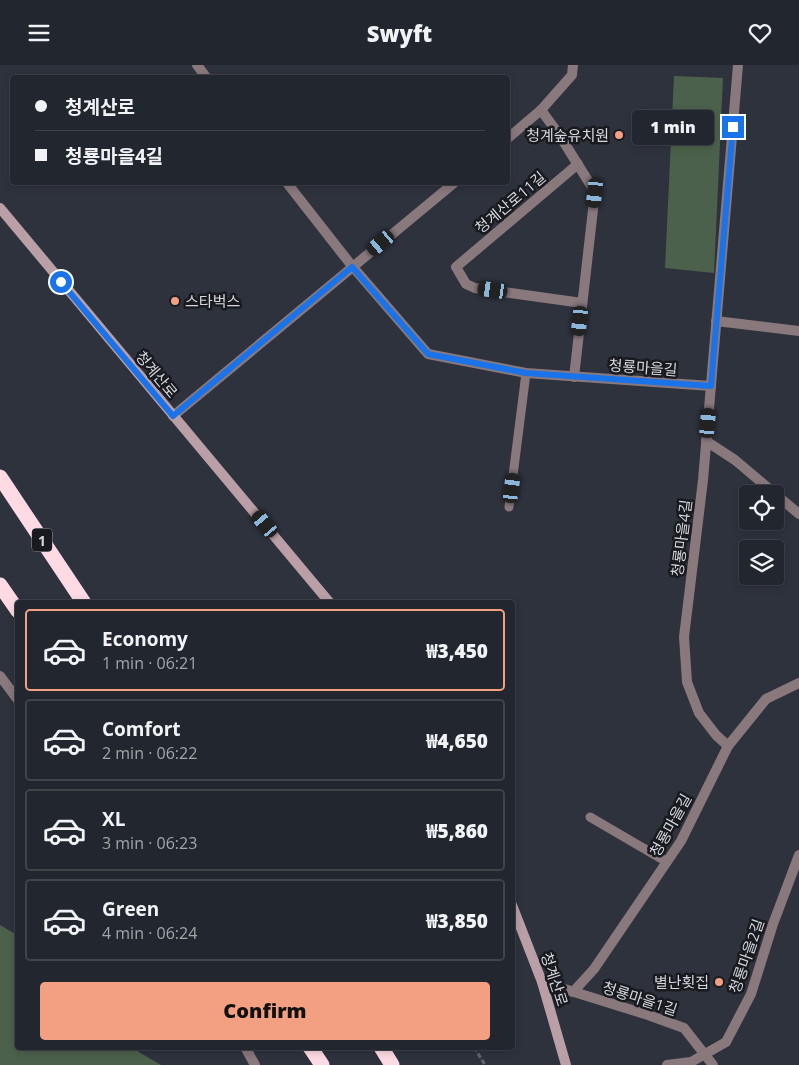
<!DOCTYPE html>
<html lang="en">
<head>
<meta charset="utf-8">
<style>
	body { margin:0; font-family:"Open Sans","Noto Sans KR",sans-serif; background:#2e323a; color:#f1f3f6; height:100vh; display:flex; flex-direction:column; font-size:19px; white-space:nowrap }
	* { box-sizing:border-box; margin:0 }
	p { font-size:16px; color:#a2a5aa }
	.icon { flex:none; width:28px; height:28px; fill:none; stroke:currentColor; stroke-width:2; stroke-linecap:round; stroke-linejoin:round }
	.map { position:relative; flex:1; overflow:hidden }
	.details { position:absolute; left:15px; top:535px; width:500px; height:450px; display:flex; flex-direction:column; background:#22262e; border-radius:5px; box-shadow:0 2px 8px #0003,0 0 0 1px #3f434a }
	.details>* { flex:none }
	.guide { position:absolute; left:10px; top:10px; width:500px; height:110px; border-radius:5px; box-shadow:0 2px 8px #0003,0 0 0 1px #3f434a; display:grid; align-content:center; height:110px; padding:0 25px; background:#22262e }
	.buttons { position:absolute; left:739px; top:420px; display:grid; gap:10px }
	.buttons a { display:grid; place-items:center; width:45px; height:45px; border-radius:5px; background:#22262e; box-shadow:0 2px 8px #0003,0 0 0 1px #3f434a; font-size:25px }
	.end { position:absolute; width:22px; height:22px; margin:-11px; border:6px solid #1a73e8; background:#fff; box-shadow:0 0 0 2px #fff }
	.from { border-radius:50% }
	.bubble { position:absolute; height:35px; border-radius:5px; background:#22262e; box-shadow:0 2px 8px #0003,0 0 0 1px #3f434a; font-size:16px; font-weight:800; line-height:35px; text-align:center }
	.car { position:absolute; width:15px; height:30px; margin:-15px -8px; border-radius:6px; box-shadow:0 0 4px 1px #0007; background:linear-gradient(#222 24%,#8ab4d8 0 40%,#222 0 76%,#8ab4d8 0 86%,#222 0) }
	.guide b { display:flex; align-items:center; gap:18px; height:48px; font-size:19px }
	.guide b+b { border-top:1px solid #3f434a }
	.guide i { width:12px; height:12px; background:#f1f3f6 }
	ul { padding:9px 0 0; list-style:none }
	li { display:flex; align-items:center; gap:15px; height:82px; margin:0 10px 8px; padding:0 15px; border:2px solid #3f434a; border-radius:5px }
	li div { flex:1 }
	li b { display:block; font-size:19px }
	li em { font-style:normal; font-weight:800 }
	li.current { border-color:#f39f82 }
	li>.icon { width:45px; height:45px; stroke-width:1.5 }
	.primary-button { display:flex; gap:10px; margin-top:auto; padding:10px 25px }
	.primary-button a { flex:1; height:58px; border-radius:5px; background:#f39f82; color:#111; font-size:20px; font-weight:800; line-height:58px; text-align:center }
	header { display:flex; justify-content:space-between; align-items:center; height:65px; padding:0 25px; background:#22262e; font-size:22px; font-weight:800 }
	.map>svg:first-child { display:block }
	.green { fill:#4c614b }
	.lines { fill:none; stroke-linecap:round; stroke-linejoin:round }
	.path { stroke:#60646e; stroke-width:3; stroke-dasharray:5 2.5; stroke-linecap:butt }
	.lane { stroke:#89787c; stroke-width:9 }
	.street { stroke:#89787c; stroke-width:10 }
	.secondary { stroke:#bb9fa6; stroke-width:10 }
	.highway { stroke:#fedbe4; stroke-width:15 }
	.route { stroke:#1a73e8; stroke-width:6 }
	.poi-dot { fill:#f39f82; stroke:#181a1f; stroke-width:2 }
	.labels { text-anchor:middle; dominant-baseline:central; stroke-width:5; stroke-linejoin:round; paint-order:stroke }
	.shield { fill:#181a1f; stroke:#9c9ea5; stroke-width:1 }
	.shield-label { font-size:14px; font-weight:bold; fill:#d4d7de }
	.poi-label { font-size:15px; fill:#d4d7de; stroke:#181a1f; text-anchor:end }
	.street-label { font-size:15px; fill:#d4d7de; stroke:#181a1f }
</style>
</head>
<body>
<header><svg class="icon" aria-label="menu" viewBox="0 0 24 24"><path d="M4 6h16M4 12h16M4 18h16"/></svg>Swyft<svg class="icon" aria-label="heart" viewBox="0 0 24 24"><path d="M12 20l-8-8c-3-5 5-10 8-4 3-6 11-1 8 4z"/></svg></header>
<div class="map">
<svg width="799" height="1000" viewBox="0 0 799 1000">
	<rect width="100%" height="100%" fill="#2e323d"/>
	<!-- green -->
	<g class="green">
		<polygon points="674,11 723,13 714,208 665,203"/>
		<polygon points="0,860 17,870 18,982 132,983 161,1000 0,1000"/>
	</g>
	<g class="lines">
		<!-- path -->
		<polyline class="path" points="474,982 485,1000"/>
		<!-- lane -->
		<g class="lane">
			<polyline points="509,442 526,308"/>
			<polyline points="590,752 667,797"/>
		</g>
		<!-- street -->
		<g class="street">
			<polyline points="197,0 206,12"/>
			<polyline points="541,45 560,71 595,127 574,312"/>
			<polyline points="508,73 541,45 572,10 573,0"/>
			<polyline points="578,99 456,202 466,219 475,223 582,238"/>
			<polyline points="287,118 352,201 428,289 526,308 711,321"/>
			<polyline points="716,256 799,266"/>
			<polyline points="173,351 454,118"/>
			<polyline points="706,376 735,395 799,449"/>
			<polyline points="0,611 18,635"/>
			<polyline points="728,681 716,670 699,648 687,617 684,572 703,415 738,0"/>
			<polyline points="542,917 648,950 684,963 713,1000"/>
			<polyline points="573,927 594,904 681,776 728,681 766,634 799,618"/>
			<polyline points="245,982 255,1000"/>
			<polyline points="667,1000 691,997 726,977 751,929 773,859 799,790"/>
		</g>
		<!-- secondary -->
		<g class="secondary">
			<polyline points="0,143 330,538"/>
			<polyline points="512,840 542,917 566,1000"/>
		</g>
		<!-- highway -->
		<g class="highway">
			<polyline points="0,412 84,538"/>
			<polyline points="0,520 18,546"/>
			<polyline points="310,982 322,1000"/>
			<polyline points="381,982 392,1000"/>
		</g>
	</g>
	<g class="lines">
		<!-- route -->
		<polyline class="route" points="61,217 173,351 352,202 428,289 526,308 711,321 733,62"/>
	</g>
	<!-- markers -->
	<g class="poi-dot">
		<circle cx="619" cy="70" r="5"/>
		<circle cx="175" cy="236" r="5"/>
		<circle cx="719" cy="917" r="5"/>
	</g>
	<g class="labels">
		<!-- shield labels -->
		<rect class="shield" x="32" y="463.5" width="20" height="23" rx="4"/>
		<g class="shield-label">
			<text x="42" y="475">1</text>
		</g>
		<!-- poi labels -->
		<g class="poi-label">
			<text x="609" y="70">청계숲유치원</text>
			<text x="185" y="236" text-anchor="start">스타벅스</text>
			<text x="709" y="917">별난횟집</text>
		</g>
		<!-- street labels -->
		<g class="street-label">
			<text transform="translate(510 137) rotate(-40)">청계산로11길</text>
			<text transform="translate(643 302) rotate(4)">청룡마을길</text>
			<text transform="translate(157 309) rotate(50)">청계산로</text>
			<text transform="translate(681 473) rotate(-83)">청룡마을4길</text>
			<text transform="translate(670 760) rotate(-61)">청룡마을길</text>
			<text transform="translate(746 891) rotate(-71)">청룡마을2길</text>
			<text transform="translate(555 914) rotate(72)">청계산로</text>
			<text transform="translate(640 933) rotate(18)">청룡마을1길</text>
		</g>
	</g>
</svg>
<div class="buttons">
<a><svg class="icon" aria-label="locate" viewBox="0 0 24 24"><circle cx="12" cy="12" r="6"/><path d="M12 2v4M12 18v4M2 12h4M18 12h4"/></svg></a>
<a><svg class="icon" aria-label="layers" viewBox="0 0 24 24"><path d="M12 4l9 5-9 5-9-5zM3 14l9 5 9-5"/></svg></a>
</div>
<i class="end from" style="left:61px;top:217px"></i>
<i class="end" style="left:733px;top:62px"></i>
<div class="bubble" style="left:632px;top:45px;width:82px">1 min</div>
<i class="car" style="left:595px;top:128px;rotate:186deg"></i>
<i class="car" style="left:381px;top:178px;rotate:230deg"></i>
<i class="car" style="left:493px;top:225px;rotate:278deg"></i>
<i class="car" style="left:580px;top:256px;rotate:186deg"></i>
<i class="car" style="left:708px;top:358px;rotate:5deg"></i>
<i class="car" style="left:512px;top:423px;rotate:7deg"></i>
<i class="car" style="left:265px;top:459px;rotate:320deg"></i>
<div class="guide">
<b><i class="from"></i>청계산로</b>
<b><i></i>청룡마을4길</b>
</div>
<section class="details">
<ul>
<li class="current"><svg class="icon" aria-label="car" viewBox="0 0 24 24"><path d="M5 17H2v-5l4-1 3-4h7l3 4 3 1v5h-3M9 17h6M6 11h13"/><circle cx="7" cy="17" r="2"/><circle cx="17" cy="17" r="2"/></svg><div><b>Economy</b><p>1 min · 06:21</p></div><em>₩3,450</em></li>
<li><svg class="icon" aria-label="car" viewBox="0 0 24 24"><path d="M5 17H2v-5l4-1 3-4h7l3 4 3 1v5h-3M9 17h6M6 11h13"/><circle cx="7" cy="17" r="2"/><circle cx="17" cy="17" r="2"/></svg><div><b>Comfort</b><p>2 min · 06:22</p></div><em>₩4,650</em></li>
<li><svg class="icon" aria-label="car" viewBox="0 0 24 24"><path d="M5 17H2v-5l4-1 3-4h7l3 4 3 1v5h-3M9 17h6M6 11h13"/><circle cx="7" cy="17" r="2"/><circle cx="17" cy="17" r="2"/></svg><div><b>XL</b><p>3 min · 06:23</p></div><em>₩5,860</em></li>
<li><svg class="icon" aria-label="car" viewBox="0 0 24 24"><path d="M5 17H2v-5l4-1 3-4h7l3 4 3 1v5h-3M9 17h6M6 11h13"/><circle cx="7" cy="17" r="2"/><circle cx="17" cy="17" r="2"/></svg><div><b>Green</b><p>4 min · 06:24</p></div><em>₩3,850</em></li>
</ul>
<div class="primary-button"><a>Confirm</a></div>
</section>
</div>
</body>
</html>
